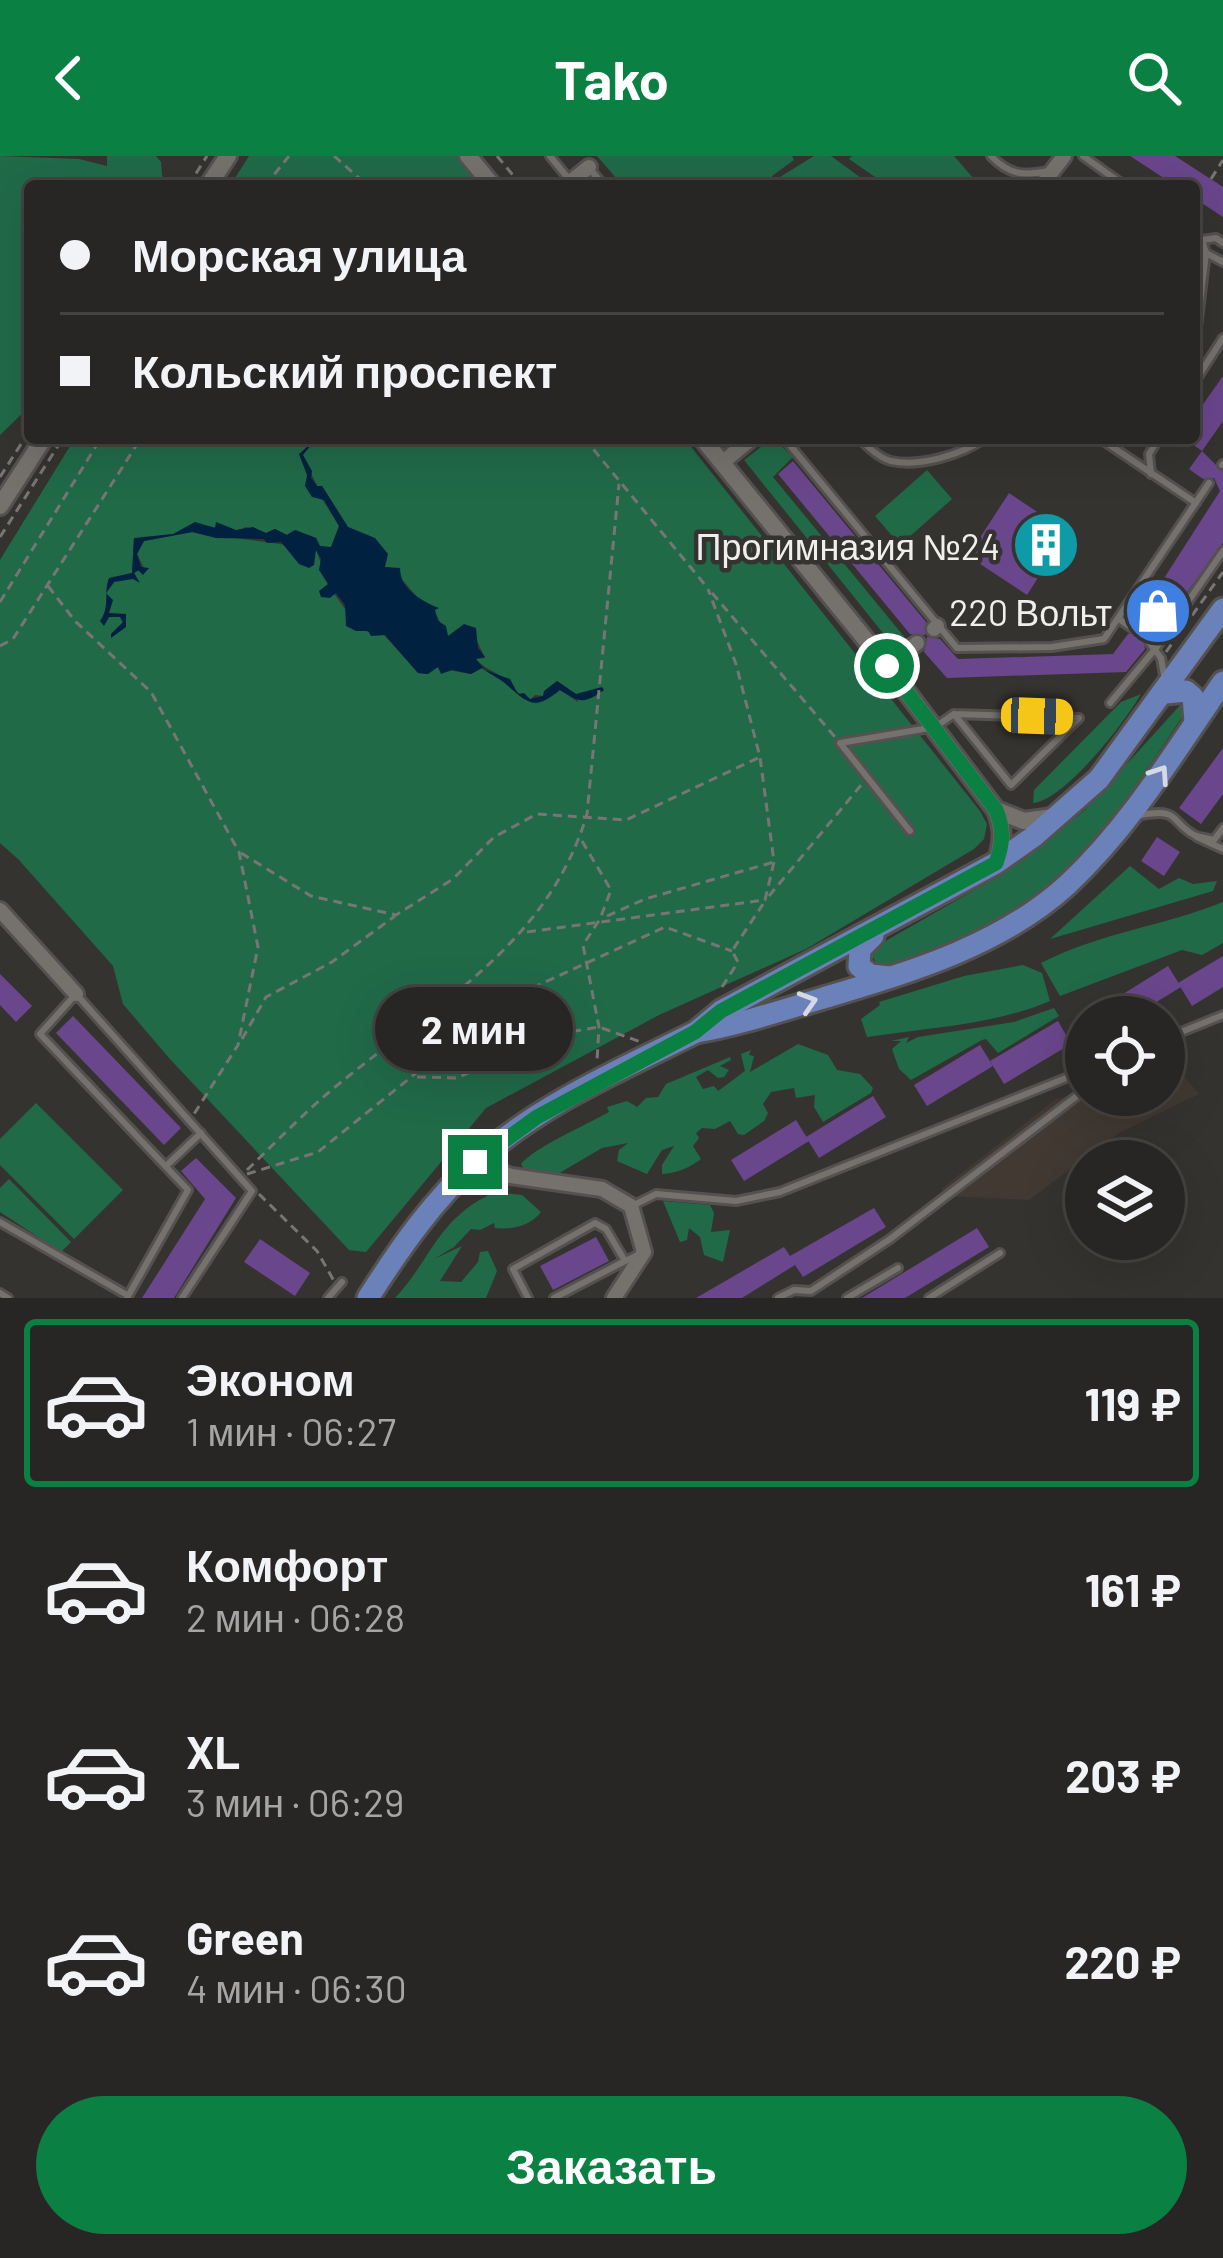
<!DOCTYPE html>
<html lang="ru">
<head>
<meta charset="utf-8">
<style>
	body { margin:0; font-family:Barlow,sans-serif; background:#343231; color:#f1f3f6; height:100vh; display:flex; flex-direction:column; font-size:45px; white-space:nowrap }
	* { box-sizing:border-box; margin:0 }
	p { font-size:39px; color:#a5a5a6 }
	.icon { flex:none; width:66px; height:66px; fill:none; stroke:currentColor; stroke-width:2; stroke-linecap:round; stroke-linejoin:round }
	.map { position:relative; height:1142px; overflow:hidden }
	.sheet { display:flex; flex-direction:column; background:#282624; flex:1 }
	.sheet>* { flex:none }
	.banner { position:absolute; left:24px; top:24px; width:1176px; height:264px; border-radius:12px; box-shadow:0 12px 48px #0002,0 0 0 3px #444341; display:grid; align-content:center; height:264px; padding:0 36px; background:#282624 }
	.tools { position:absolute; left:1065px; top:840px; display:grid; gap:24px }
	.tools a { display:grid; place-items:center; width:120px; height:120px; border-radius:50%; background:#282624; box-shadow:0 12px 48px #0002,0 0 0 3px #444341; font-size:60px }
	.end { position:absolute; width:54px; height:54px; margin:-27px; border:15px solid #0b8043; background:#fff; box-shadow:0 0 0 6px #fff }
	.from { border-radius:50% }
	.bubble { position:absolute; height:84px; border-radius:42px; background:#282624; box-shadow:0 12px 48px #0002,0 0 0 3px #444341; font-size:39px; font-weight:700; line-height:84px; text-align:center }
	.car { position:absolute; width:36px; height:72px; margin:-36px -18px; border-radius:15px; box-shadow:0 0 9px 3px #0007; background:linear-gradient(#f5c518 24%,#345 0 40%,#f5c518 0 76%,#345 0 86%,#f5c518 0) }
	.banner b { display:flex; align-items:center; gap:42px; height:114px; font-size:45px }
	.banner b+b { border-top:3px solid #444341 }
	.banner i { width:30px; height:30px; background:#f1f3f6 }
	ul { padding:21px 0 0; list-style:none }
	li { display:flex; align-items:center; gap:36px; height:168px; margin:0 24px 18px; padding:0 12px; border:6px solid transparent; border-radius:12px }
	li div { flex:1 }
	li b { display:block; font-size:45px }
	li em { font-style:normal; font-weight:700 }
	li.active { border-color:#0b8043 }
	li>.icon { width:108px; height:108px; stroke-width:1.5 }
	.primary-button { display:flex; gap:24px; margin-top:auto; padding:24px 36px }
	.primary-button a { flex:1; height:138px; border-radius:72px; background:#0b8043; color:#fff; font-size:48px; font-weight:700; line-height:138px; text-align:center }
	header { display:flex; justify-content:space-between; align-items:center; height:156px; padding:0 36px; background:#0b8043; color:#fff; font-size:54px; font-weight:700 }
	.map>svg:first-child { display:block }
	.built { fill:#413932 }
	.green { fill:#206a48; fill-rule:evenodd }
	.water { fill:#002240 }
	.building { fill:#6a468c }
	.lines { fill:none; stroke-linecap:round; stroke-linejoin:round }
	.service-casing { stroke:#545150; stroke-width:12 }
	.minor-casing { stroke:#545150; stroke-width:20 }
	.tertiary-casing { stroke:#545150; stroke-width:22 }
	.primary-casing { stroke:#545150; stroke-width:27 }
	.path { stroke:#787674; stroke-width:3; stroke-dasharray:9 6; stroke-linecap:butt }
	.service { stroke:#75726e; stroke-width:6 }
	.minor { stroke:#75726e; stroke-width:14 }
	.tertiary { stroke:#75726e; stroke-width:16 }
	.primary { stroke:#6b81ba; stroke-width:21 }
	.oneway { stroke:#d6d9e4 }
	.route { stroke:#0b8043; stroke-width:15 }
	.labels { text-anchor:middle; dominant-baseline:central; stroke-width:9; stroke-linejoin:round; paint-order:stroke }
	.poi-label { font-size:36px; fill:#f1efee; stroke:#353330; text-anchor:end }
</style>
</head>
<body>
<header><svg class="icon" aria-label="back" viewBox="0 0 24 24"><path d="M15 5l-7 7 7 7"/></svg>Tako<svg class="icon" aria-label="search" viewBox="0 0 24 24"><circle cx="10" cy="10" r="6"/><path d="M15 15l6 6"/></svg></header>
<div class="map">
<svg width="1223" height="1142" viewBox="0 0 1223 1142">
	<rect width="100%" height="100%" fill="#353330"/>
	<!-- built -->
	<polygon class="built" points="1176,911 1199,938 1119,977 1029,1044 946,1040 941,1033 1056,943 1086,935 1086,939 1164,939 1164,914"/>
	<!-- green -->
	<g class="green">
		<polygon points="0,0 79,3 107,10 107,0 156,0 161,6 163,30 30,30 30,250 0,279"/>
		<polygon points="249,0 457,0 481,30 230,30"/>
		<polygon points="597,0 792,0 794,4 772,20 769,30 623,30"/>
		<polygon points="814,0 831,0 872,30 809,29 791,23 779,30 780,21"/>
		<polygon points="852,0 954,0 980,30 888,30 849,3"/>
		<path d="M75 282H684L980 655 987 668 984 683 974 693 806 793 659 859 486 952 366 1096 349 1094 169 902 123 848 113 810 19 704 0 687V404ZM303 302 318 331 322 330 348 371 376 383 385 411 392 412 418 442 431 449 448 481 456 477 476 483 485 502 476 503C484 512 490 513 499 519 511 527 516 538 530 544L535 539 544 540 557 525 576 538 578 546 560 534C529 548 532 551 507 529 501 523 490 518 482 512L471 518 432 511 428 518 418 517 384 479 360 474 328 429 316 393 193 376 144 385 137 398 144 412 134 417 136 420 115 425 106 437 109 457 125 459V471L111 478 123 467 120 461H109L104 469 101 465C111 451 102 438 109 423L132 417 134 383 173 378 197 368 236 375 246 371 266 377 275 373 287 379 295 374 316 382 319 390 331 392 339 370 307 319Z"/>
		<polygon points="773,282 793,301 773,321 906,483 895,492 744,304"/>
		<polygon points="927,314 952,343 900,389 875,360"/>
		<path d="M1141 538C1125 566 1065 644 1033 647L1034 634 1121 546Z"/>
		<path d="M1183 546 1188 552C1122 652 1070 735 956 786 931 797 905 811 878 811L871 797 875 791 999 720 1084 655Z"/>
		<polygon points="1130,710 1159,733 1179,722 1193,728 1217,725 1213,735 1050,783"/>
		<path d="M1223 746V787L1202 799 1182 794 1060 840 1041 807C1099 777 1164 770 1223 746Z"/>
		<path d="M1023 809 1042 817 1050 845C994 869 926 872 867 881L861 863 880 849 879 846 964 820Z"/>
		<polygon points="1054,852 1059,860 998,897 986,883 982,884 911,924 899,913 892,893 901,885 891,885 909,881 906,887 918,881 1014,866"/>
		<path d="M798 888 828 899 837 914 860 918 873 932 871 937 823 966 814 951 815 939 796 942 794 932 771 936 763 948 768 957 764 965 744 979 738 978 730 965 715 973 702 972 696 977 699 982 693 990 701 1003C689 1012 677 1017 662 1018V1009L674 990 662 994 647 1018 617 1005 619 994 628 987 602 992 556 1019 527 1018 521 1008C535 991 586 969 609 956L607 951 627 945 637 951 646 942 658 941 666 928 730 901 731 904 720 910 729 914 724 921 718 922 708 914 696 921 703 933 714 930 718 935 745 915 741 898 751 894 749 899 754 900 750 916Z"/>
		<polygon points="36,947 123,1034 74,1083 0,1009 0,983"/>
		<polygon points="9,1023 71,1086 61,1096 0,1056 0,1032"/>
		<path d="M495 1036 522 1039 541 1056C530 1070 512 1074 495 1072L494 1067 480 1074 471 1073 454 1091 434 1103 462 1090 440 1125 461 1126 478 1106 480 1096 488 1095 497 1115 486 1142H395C432 1103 437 1062 495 1036Z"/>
		<polygon points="663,1045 710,1049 714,1057 711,1076 730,1074 723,1106 704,1099 700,1081 689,1072 687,1084 680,1086"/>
	</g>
	<!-- water -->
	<path class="water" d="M317 282 303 299 312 315 311 322 317 330H322L348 371 375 382 388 398 385 411 400 412C400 433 421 445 439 452L435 454 438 465 446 470 448 480 464 468 476 472 478 492 485 501 476 503 485 514 510 523 518 538 524 537 530 543 543 540 544 535 557 525 576 538 602 531 604 534C584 548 580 547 560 534 534 555 529 548 507 529 501 523 488 517 482 512L471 518 452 514 441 518 438 511 428 518 418 517 385 479 371 480 368 475H356L346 470 345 449 336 437 330 442 321 441 319 435 328 428 319 414 321 403 316 394 314 409 309 412 299 408 281 386 267 387 264 383 216 382 192 376 144 385 137 398 141 411 149 412 143 419 138 414 134 417 140 427 133 423 114 426 106 437 113 444 109 457 126 458V471L111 482V478L123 466 120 461H109L104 470 100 465C110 452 104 437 109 422L132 417 134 382 173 378 195 366 215 372 216 366 236 374 253 371 266 377 275 373 287 379 295 374 316 382 320 390 331 391 339 370 324 344 312 341 305 330 307 319 299 298Z"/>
	<!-- building -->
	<g class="building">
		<polygon points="1130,0 1175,0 1223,31 1223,61 1194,42 1194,30 1176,30"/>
		<polygon points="1223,220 1223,265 1202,295 1184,282 1194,282 1194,261"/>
		<polygon points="1202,295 1223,316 1223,387 1157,477 1143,482 1145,493 1126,516 947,522 924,496 927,481 940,483 958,503 1113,498 1128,478 1139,475 1136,466 1220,335 1214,322 1203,323 1189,313"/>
		<polygon points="793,305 926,466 925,479 910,478 778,318"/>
		<polygon points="1009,337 1067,376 1027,439 968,400"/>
		<polygon points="1223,592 1223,638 1201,668 1179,652"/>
		<polygon points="1157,681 1180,696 1164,720 1141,705"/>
		<polygon points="1223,800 1223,831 1192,850 1178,827"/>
		<polygon points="1168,810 1181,831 1132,861 1104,861 1099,853"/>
		<polygon points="0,818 32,850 16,866 0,849"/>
		<polygon points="73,860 181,972 164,989 56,877"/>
		<polygon points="1058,865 1071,888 1004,928 990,905"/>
		<polygon points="980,889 993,910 927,950 914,929"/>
		<polygon points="873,940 886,961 819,1002 806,981"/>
		<polygon points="796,964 809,985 744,1025 731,1004"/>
		<polygon points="196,1002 236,1042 174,1142 142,1142 205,1043 181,1015"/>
		<polygon points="874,1052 886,1071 803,1121 795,1109 742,1142 696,1142 784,1091 790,1100"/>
		<polygon points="977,1072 989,1091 905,1142 862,1142"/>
		<polygon points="596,1081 609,1105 553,1134 540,1110"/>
		<polygon points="260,1083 310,1117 295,1140 244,1106"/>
	</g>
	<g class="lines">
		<!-- service casing -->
		<g class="service-casing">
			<g id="service">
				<polyline points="550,0 568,22"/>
				<path d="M991 0C1009 19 1024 20 1049 15"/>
				<polyline points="1083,0 1125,30"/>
				<polyline points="591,14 604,30"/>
				<polyline points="1194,78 1202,84 1206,97 1194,196"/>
				<polyline points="1202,84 1216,82 1223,87"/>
				<polyline points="1206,97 1223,106"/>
				<polyline points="1194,227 1223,182"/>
				<polyline points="784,282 957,492 1052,491 1104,483 1209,327"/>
				<path d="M859 282C868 291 879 302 891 305 919 311 962 299 985 282"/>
				<polyline points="1099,282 1196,347"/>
				<polyline points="1222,309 1223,308"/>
				<polyline points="1151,318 1149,298 1159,282"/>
				<polyline points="1119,463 1132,472"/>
				<polyline points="1149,486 1161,502 1164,519"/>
				<polyline points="1110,547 1156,492 1223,395"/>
				<path d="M1141 659C1181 652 1169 665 1194 679 1200 682 1207 682 1214 684L1223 672"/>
				<polyline points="910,675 840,587 935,571 954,558 1079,562 1011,629 954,558"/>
				<polyline points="1197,681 1223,693"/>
				<polyline points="1164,883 1223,859"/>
				<polyline points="166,1010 201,977"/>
				<polyline points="634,1049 656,1038 736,1045 780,1036 1086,914"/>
				<polyline points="0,1066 127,1139"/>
				<polyline points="0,1137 8,1142"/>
				<polyline points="127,1142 188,1034 40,878 76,838 252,1035 182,1142"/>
				<polyline points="328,1142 342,1126"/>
				<polyline points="528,1142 513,1113 595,1067 606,1073 625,1105 636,1100"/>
				<polyline points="554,1142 625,1105"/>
				<polyline points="778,1142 794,1134 811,1135 890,1083 1086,933"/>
				<polyline points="847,1142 898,1112"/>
				<polyline points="929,1142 1000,1097"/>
			</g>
		</g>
		<!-- minor casing -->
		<g class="minor-casing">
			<g id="minor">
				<polyline points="565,30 589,11"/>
				<polyline points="1041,30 1064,0"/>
				<polyline points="722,307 752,282"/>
				<polyline points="934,473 937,470"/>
				<polyline points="887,510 917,487"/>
				<polyline points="0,754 76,838"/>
				<polyline points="475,1006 511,1020 602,1033 631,1050 644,1096 614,1142"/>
			</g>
		</g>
		<!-- tertiary casing -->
		<g class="tertiary-casing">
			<g id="tertiary">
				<polyline points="468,0 493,30"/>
				<polyline points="208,30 228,0"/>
				<path d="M702 282 887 510 996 654C1004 674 1003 687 996 707"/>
				<polyline points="0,350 44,282"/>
				<polyline points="996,654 1024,665 1053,661"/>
			</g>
		</g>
		<!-- primary casing -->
		<g class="primary-casing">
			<g id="primary">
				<polyline points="1165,537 1186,535 1193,541 1195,566"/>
				<polyline points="873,780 860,793 859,810 870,819 890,821"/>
				<path d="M696 876C738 869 779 855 820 843 906 817 999 791 1067 729 1130 670 1174 597 1223 526"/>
				<path d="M368 1142C400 1092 433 1044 478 1004 540 948 622 913 696 876L721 855 996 707 1033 681 1099 623 1223 453"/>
			</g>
		</g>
		<!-- path -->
		<g class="path">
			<polyline points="334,0 368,30"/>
			<polyline points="497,0 522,30"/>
			<polyline points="1211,23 1223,4"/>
			<polyline points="188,30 207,0"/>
			<polyline points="265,30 289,0"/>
			<polyline points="1194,47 1197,44"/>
			<polyline points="584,282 706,430"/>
			<polyline points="0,321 30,274"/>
			<polyline points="0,381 63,282"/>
			<polyline points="48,430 75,465 151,536 239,696 258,791 238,889 194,958"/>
			<polyline points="712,437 835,581"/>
			<polyline points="0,446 101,282"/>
			<polyline points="0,490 13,483 141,282"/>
			<polyline points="1166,496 1223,416"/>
			<polyline points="582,685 611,734 600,763 583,789 599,871 597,905"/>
			<polyline points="241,697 311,740 396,759 453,723 494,681 537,658 626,664 760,601"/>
			<polyline points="769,740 862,628"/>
			<polyline points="607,760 645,743 774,706"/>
			<polyline points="527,776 765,744 774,706 760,601 736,508 708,433"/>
			<polyline points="722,831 738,806 732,795 763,748"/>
			<polyline points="242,883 266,841 332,806 395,760"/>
			<polyline points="417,921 457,922 551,879 599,871 641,886"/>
			<path d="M247 1014C274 988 300 961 328 937 427 853 547 793 587 658L619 328"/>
			<polyline points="247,1018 318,996 508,843 665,771 732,795"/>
			<polyline points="259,1038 317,1095 334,1125"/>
		</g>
		<!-- service -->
		<use href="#service" class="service"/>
		<!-- minor -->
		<use href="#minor" class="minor"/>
		<!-- tertiary -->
		<use href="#tertiary" class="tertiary"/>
		<!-- primary -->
		<use href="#primary" class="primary"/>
	</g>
	<!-- one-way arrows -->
	<defs><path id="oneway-chevron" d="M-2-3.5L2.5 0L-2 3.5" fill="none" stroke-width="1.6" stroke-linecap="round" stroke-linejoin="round" transform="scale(3)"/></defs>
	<g class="oneway">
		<use href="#oneway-chevron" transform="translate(1160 618) rotate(-56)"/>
		<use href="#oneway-chevron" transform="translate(808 846) rotate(-17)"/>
	</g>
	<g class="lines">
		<!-- route -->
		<path class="route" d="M475 1006 537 961 695 876 721 855 996 707C1003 687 1004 674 996 654L887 510"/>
	</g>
	<!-- icons -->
	<defs>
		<g id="building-disc" transform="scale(3.45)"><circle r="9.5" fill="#0f9aa8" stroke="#353330"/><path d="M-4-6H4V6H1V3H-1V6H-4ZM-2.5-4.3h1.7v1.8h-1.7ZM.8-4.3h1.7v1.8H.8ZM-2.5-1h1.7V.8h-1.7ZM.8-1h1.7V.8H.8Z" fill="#fff"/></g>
		<g id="shop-disc" transform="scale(3.45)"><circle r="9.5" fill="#3f7fe0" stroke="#353330"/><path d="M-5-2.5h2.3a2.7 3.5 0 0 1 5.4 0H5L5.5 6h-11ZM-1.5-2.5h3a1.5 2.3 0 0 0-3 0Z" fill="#fff"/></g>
	</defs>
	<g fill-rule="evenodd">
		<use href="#building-disc" x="1046" y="389"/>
		<use href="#shop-disc" x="1158" y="455"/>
	</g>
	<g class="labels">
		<!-- poi labels -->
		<g class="poi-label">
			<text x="1000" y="389">Прогимназия №24</text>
			<text x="1112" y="455">220 Вольт</text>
		</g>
	</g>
</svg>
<div class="tools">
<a><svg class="icon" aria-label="locate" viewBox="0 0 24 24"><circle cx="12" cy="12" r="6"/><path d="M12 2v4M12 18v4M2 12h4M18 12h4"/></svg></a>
<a><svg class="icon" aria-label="layers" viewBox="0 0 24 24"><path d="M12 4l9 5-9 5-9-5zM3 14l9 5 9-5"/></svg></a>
</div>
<i class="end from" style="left:887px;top:510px"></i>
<i class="end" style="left:475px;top:1006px"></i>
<div class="bubble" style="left:375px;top:831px;width:198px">2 мин</div>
<i class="car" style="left:1037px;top:560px;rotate:92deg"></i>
<div class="banner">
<b><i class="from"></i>Морская улица</b>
<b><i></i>Кольский проспект</b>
</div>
</div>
<section class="sheet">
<ul>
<li class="active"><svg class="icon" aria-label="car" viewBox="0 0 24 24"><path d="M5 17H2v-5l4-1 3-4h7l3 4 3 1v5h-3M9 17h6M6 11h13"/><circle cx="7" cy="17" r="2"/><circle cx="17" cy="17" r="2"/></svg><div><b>Эконом</b><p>1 мин · 06:27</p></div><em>119 ₽</em></li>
<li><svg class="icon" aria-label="car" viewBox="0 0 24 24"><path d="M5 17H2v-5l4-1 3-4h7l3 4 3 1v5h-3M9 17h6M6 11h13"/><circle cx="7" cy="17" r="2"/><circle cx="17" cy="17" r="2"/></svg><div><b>Комфорт</b><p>2 мин · 06:28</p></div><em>161 ₽</em></li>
<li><svg class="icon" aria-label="car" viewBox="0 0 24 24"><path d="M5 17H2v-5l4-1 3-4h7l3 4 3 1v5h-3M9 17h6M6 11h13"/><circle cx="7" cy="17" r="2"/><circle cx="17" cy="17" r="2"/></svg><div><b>XL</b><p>3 мин · 06:29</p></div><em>203 ₽</em></li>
<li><svg class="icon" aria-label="car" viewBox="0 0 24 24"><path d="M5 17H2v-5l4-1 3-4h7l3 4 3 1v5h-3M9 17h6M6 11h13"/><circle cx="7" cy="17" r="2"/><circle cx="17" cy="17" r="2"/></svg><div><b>Green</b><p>4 мин · 06:30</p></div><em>220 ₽</em></li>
</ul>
<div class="primary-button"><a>Заказать</a></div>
</section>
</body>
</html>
